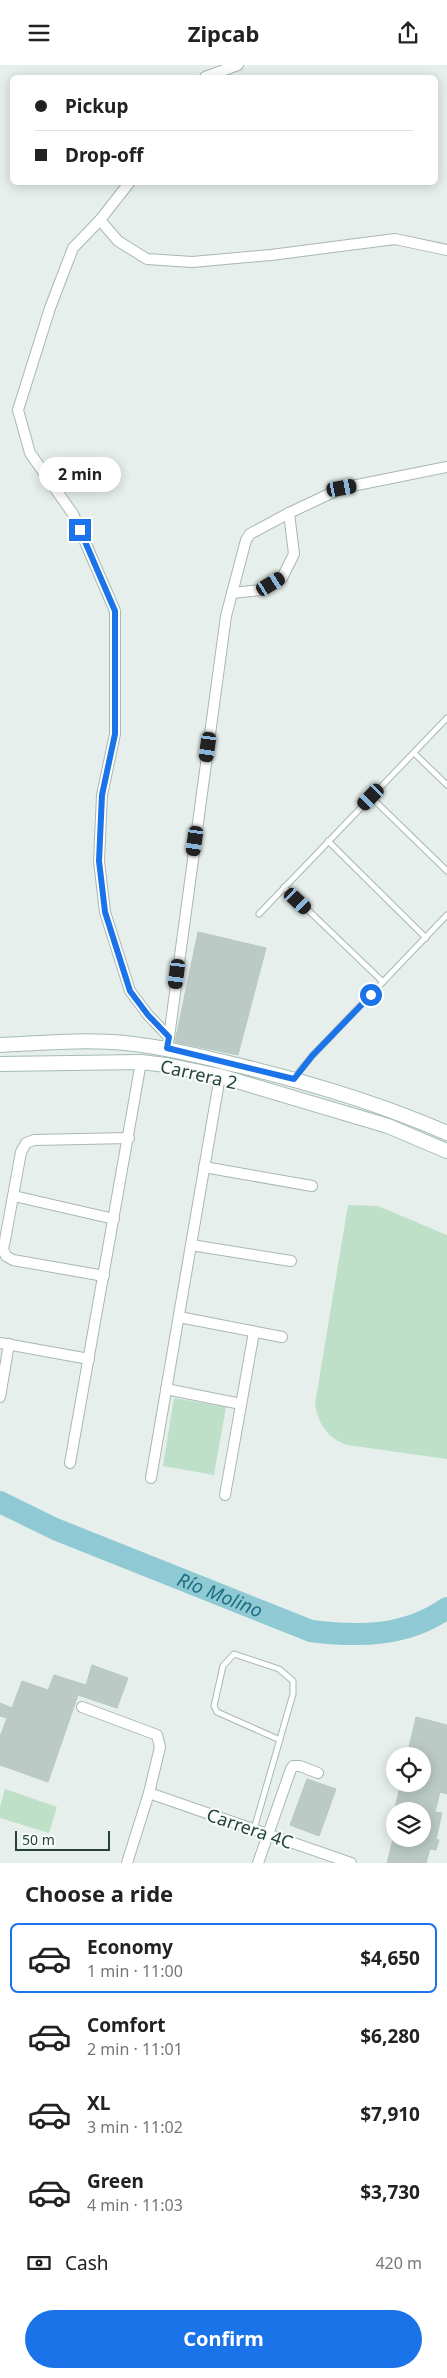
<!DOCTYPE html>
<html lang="en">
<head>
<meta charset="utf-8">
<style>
	body { margin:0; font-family:"Noto Sans",sans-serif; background:#f2f2f2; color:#222; height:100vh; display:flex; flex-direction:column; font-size:19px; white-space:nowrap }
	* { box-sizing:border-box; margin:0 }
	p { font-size:16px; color:#767676 }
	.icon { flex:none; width:28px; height:28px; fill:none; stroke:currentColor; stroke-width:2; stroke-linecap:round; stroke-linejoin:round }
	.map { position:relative; height:1798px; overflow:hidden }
	.details { display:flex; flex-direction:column; background:#fff; flex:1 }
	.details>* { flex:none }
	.hud { position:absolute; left:10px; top:10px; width:428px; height:110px; border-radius:8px; box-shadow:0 2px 12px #0003; display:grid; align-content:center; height:110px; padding:0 25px; background:#fff }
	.tools { position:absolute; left:386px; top:1682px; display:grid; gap:10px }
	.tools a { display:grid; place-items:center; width:45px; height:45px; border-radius:50%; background:#fff; box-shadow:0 2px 12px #0003; font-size:25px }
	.scale { position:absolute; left:15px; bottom:12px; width:95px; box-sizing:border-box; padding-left:5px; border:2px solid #24423a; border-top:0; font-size:14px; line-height:18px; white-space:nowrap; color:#24423a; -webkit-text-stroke:4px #f7fbf9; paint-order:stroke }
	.end { position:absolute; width:22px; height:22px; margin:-11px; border:6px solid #1a73e8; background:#fff; box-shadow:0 0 0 2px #fff }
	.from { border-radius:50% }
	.bubble { position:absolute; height:35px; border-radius:18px; background:#fff; box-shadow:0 2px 12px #0003; font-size:16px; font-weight:700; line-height:35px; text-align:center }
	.car { position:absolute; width:15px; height:30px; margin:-15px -8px; border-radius:6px; box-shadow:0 0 4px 1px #0007; background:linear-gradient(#222 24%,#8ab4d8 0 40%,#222 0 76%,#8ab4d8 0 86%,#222 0) }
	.hud b { display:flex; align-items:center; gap:18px; height:48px; font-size:19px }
	.hud b+b { border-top:1px solid #e0e0e0 }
	.hud i { width:12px; height:12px; background:#222 }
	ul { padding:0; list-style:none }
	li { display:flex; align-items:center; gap:15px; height:70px; margin:0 10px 8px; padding:0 15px; border:2px solid transparent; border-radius:8px }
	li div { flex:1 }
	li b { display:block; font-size:19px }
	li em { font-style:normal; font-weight:700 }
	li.current { border-color:#1a73e8 }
	li>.icon { width:45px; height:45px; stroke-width:1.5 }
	h2 { padding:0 25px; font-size:22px; line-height:60px }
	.pay { display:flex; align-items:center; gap:12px; height:55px; padding:0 25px; font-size:19px }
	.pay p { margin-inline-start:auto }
	.primary-button { display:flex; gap:10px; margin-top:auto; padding:10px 25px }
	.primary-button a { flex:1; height:58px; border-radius:30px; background:#1a73e8; color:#fff; font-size:20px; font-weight:700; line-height:58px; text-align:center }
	header { display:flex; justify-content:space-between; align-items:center; height:65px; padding:0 25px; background:#fff; font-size:22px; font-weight:700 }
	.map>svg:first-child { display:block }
	.green { fill:#bfe0c8 }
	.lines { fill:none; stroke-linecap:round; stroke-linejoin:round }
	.river { stroke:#8ec9d4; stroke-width:22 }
	.building { fill:#bbcac4; stroke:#b8c9c2 }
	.service-casing { stroke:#a8b8b2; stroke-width:7 }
	.minor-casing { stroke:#a8b8b2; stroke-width:12 }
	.secondary-casing { stroke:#a4bbb3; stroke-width:16 }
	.service { stroke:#fff; stroke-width:5 }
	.minor { stroke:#fff; stroke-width:10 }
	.secondary { stroke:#fff; stroke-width:14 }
	.route { stroke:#1a73e8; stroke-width:6 }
	.labels { text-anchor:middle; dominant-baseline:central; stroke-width:4; stroke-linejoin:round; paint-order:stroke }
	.street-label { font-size:18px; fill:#24423a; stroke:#f7fbf9 }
	.water-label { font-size:19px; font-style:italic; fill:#1c6f80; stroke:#f7fbf9 }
</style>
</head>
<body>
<header><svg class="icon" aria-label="menu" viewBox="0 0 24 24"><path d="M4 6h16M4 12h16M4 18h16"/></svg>Zipcab<svg class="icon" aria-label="share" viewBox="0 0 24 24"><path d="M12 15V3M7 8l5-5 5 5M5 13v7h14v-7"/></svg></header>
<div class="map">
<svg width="447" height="1798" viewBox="0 0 447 1798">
	<rect width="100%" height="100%" fill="#e6efeb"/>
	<!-- green -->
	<g class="green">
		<path d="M348 1140 378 1141 447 1170V1394L347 1380C327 1373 318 1358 315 1339Z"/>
		<polygon points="174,1333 226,1342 214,1410 163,1401"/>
		<polygon points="5,1724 57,1742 49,1768 0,1753 0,1742"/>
	</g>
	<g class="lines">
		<!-- river -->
		<path class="river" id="s1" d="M0 1437 55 1464 311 1566C358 1572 406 1572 447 1543"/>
	</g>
	<!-- building -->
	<g class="building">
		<polygon points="198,867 266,883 238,990 175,977"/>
		<polygon points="92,1600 128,1613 117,1643 78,1630 48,1717 0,1700 0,1672 7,1653 0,1651 0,1638 12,1643 22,1616 48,1625 54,1610 86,1620"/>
		<polygon points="416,1652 447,1660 447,1729 440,1727 435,1747 442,1748 436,1774 439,1775 436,1785 430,1784 426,1798 387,1798 393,1774 422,1774 422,1746 394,1746 401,1719 422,1719 422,1691 407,1691"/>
		<polygon points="307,1714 336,1724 319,1771 290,1760"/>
	</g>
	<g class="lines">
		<!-- service casing -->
		<g class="service-casing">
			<g id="service">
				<polyline points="414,688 447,720"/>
				<polyline points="371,732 447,806"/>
				<polyline points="328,776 426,873"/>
				<polyline points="284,822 383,917"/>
				<polyline points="259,849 447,653"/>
				<polyline points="295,1012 312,991 447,850"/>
				<polyline points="254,1764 293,1629 293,1616 279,1604 234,1589 223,1601 214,1641 217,1647 280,1675"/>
			</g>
		</g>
		<!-- minor casing -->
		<g class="minor-casing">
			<g id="minor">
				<polyline points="205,12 238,0"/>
				<polyline points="129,118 100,155 73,183 50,243 18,345 30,388 73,449 115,546 115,669 102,730 99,796 105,847 130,926 148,950 169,972 167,983"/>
				<polyline points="100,155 118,176 147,194 192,197 271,190 395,174 447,185"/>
				<polyline points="232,528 261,525 282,513 294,489 289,448"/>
				<polyline points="169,972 226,551 246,475 250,469 289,448 342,423 447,402"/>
				<polyline points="204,1102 312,1121"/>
				<polyline points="14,1131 114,1154"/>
				<polyline points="191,1180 291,1196"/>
				<polyline points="104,1211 13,1195 6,1191 3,1184 5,1175 21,1087 26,1078 34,1075 129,1073"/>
				<polyline points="179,1252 282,1272"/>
				<polyline points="0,1278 89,1294"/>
				<polyline points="166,1324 241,1339"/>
				<polyline points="0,1332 9,1279"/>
				<polyline points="70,1398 141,997"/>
				<polyline points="151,1413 220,1011"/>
				<polyline points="225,1430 254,1267"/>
				<polyline points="82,1642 157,1670 160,1682 149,1728 127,1798"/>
				<polyline points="149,1728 351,1798"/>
				<polyline points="258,1798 291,1704 293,1701 300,1701 318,1708"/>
			</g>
		</g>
		<!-- secondary casing -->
		<g class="secondary-casing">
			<g id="secondary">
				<path d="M0 980C42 978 84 974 125 978 165 982 203 992 241 1001 311 1018 381 1039 447 1068"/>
				<polyline points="0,999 141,997 166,1000 220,1011 388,1061 447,1086"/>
			</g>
		</g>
		<!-- service -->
		<use href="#service" class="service"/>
		<!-- minor -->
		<use href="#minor" class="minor"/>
		<!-- secondary -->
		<use href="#secondary" class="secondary"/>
	</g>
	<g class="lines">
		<!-- route -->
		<polyline class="route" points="80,465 115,546 115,669 102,730 99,796 105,847 130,926 148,950 169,972 167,983 294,1014 312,991 371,930"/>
	</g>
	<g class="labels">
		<!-- street labels -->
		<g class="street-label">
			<text transform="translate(199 1009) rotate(13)">Carrera 2</text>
			<text transform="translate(250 1763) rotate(19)">Carrera 4C</text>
		</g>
		<!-- water labels -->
		<g class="water-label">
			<text stroke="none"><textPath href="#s1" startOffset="239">Río Molino</textPath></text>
		</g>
	</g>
</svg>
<div class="tools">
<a><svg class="icon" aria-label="locate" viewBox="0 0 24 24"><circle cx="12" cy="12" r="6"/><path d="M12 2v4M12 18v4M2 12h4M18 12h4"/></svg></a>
<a><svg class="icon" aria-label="layers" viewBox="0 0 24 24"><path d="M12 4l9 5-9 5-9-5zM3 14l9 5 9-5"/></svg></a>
</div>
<div class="scale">50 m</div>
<i class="end from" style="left:371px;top:930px"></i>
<i class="end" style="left:80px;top:465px"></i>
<div class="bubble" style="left:39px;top:392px;width:82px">2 min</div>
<i class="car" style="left:342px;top:423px;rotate:80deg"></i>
<i class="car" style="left:271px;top:519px;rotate:59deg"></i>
<i class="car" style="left:208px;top:682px;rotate:188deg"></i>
<i class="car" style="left:371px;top:732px;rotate:224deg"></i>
<i class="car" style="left:195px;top:776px;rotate:188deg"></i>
<i class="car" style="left:298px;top:836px;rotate:133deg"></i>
<i class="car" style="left:177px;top:909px;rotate:187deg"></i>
<div class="hud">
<b><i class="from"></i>Pickup</b>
<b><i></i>Drop-off</b>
</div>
</div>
<section class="details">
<h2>Choose a ride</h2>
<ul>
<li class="current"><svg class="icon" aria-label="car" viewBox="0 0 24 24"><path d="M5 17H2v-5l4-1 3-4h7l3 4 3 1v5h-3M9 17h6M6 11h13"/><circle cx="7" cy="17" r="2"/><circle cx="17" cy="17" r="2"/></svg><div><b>Economy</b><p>1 min · 11:00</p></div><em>$4,650</em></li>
<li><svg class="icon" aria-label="car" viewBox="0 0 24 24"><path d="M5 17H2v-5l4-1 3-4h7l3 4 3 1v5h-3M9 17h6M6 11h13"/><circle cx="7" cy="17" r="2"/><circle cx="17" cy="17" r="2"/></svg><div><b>Comfort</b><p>2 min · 11:01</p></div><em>$6,280</em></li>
<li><svg class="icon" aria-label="car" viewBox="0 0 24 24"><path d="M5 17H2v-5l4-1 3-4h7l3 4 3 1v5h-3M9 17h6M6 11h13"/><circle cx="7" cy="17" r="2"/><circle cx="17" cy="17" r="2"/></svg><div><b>XL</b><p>3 min · 11:02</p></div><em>$7,910</em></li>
<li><svg class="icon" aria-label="car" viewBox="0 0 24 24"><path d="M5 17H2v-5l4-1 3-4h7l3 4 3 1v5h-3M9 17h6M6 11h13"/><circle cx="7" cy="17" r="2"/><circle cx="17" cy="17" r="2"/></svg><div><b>Green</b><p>4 min · 11:03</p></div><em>$3,730</em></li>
</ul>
<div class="pay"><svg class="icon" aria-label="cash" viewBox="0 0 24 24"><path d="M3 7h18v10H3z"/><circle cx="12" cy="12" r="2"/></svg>Cash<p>420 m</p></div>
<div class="primary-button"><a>Confirm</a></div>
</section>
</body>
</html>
